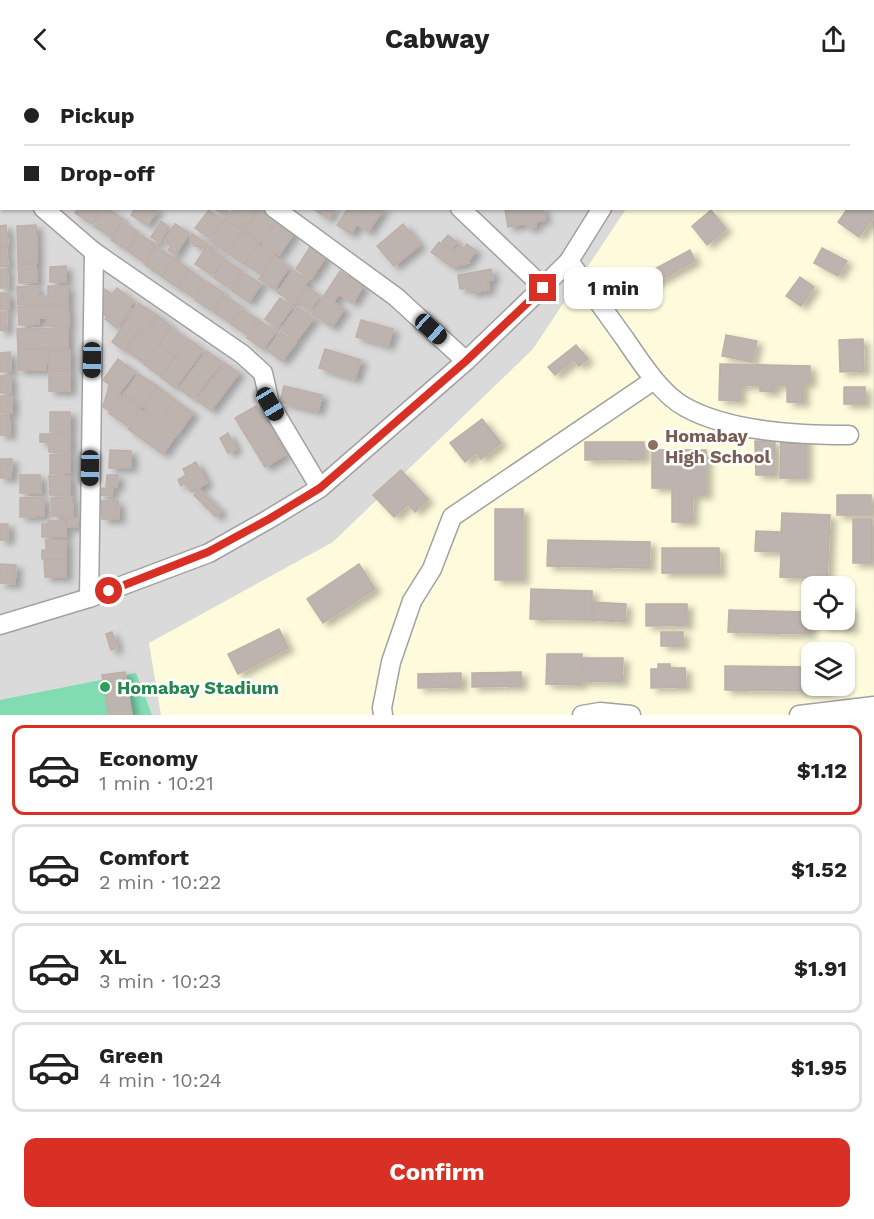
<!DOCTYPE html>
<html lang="en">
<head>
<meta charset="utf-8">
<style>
	body { margin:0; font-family:"Work Sans",sans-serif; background:#f6f6f6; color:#222; height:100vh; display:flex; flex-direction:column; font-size:22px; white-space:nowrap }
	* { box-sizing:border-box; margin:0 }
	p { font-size:20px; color:#767676 }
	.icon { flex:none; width:33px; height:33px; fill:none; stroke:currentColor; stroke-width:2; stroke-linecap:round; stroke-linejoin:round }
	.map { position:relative; height:637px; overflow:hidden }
	.drawer { display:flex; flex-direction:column; background:#fff; flex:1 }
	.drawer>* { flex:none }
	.guide { position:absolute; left:0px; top:0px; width:874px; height:132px; box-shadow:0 2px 4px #0004; display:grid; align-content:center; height:132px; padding:0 24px; background:#fff }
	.tools { position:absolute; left:801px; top:498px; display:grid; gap:12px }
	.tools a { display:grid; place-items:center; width:54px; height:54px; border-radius:12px; background:#fff; box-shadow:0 2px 4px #0004; font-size:30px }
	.end { position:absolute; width:27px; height:27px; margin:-14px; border:8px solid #d93025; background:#fff; box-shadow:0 0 0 3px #fff }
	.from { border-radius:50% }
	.bubble { position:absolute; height:42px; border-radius:12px; background:#fff; box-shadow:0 2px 4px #0004; font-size:20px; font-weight:700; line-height:42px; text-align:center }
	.car { position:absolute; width:18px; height:36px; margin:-18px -9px; border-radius:8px; box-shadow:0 0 4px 2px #0007; background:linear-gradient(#222 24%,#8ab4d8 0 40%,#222 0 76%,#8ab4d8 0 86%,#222 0) }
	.guide b { display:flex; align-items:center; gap:21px; height:57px; font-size:22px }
	.guide b+b { border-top:2px solid #e0e0e0 }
	.guide i { width:15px; height:15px; background:#222 }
	ul { padding:10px 0 0; list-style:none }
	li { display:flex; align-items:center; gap:18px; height:90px; margin:0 12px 9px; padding:0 12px; border:3px solid #e0e0e0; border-radius:12px }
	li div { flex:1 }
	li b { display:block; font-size:22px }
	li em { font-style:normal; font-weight:700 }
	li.current { border-color:#d93025 }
	li>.icon { width:54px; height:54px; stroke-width:1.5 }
	.primary-button { display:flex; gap:12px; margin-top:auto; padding:12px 24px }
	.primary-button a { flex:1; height:69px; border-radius:12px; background:#d93025; color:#fff; font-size:24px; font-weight:700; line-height:69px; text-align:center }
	header { display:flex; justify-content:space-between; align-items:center; height:78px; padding:0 24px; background:#fff; font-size:27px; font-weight:700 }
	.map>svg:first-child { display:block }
	.residential { fill:#dbdada; fill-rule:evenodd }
	.education { fill:#fefbdc; fill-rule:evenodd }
	.pitch { fill:#82dcb2 }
	.building { fill:#beb4af; stroke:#bfafa6; stroke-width:1.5; filter:url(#shadow) }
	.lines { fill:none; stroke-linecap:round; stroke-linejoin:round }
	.minor-casing { stroke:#a1a1a1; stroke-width:21 }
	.minor { stroke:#fff; stroke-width:18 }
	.route { stroke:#d93025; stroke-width:8 }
	.education-dot { fill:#8d6e63; stroke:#fff; stroke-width:2 }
	.leisure-dot { fill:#2e9e5b; stroke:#fff; stroke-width:2 }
	.labels { text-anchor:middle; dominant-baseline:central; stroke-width:5; stroke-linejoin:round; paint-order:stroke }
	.education-label { font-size:18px; font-weight:bold; fill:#785e54; stroke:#fff; text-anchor:start }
	.leisure-label { font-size:18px; font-weight:bold; fill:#27864d; stroke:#fff; text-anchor:start }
</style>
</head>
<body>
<header><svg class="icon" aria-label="back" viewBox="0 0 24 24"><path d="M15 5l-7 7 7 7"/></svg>Cabway<svg class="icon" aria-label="share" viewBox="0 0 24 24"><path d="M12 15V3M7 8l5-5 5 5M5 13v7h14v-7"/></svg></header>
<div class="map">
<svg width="874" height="637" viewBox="0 0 874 637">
	<defs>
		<filter id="shadow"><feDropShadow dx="6" dy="4" stdDeviation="3" flood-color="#0004"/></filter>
	</defs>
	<rect width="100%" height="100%" fill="#eee9e3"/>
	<!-- residential -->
	<path class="residential" d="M0 0H874V637H0ZM2 2H873V130H2ZM812 508H844V542H812ZM812 574H844V608H812Z"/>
	<!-- education -->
	<path class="education" d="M873 92 874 637H161L149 565 333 464 533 271 626 131 873 130ZM812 508H844V542H812ZM812 574H844V608H812Z"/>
	<!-- pitch -->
	<polygon class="pitch" points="136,595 152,637 0,637 0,622"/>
	<!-- building -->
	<g class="building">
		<polygon points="131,0 198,0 197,2"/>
		<polygon points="283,0 309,0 311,2 282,2"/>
		<polygon points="471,0 500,0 501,2 473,2"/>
		<polygon points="512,0 535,0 537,2 513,2"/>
		<polygon points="850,0 874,0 874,41 873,2"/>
		<polygon points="2,11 2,39 0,40 0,13"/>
		<polygon points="2,40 2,64 1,65 0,42"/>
		<polygon points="873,114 874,139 859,159 838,144 848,130 873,130"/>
		<polygon points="78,130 103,130 92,146 75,135"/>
		<polygon points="106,130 123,141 111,159 94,148"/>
		<polygon points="135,130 157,130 158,131 147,147 131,137"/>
		<polygon points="213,130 230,130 225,138"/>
		<polygon points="234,130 258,130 258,131 243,152 227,142"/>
		<polygon points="312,130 335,130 328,141"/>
		<polygon points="348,130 384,130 368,154 357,146 351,156 337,147"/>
		<polygon points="510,130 543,130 545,142 535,144 536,149 527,150 526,145 508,149 505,131"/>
		<polygon points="259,131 276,142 262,164 245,153"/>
		<polygon points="209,132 223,142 209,160 195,150"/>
		<polygon points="711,132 726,151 707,167 692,148"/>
		<polygon points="225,141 242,152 227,175 210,163"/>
		<polygon points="161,143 169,149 159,164 151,159"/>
		<polygon points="122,144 138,154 127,172 111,162"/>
		<polygon points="277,144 294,155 279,177 263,166"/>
		<polygon points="175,146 189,155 175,177 168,172 171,168 164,163"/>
		<polygon points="403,146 420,167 394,188 377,168"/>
		<polygon points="6,147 8,167 0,168 0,148"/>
		<polygon points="36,147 37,185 18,185 17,148"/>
		<polygon points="243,154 259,164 244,186 229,176"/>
		<polygon points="139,156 156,167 145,185 128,173"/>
		<polygon points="192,156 208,166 205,170 194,168 190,160"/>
		<polygon points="448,157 457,164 451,172 442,164"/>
		<polygon points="439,164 450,172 468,185 452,189 431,174"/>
		<polygon points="258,166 274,176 260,196 245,186"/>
		<polygon points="467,166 476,173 468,183 455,172 460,167 464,171"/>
		<polygon points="6,168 8,188 0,189 0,169"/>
		<polygon points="207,168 224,180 212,197 195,186"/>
		<polygon points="156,169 174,180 162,198 145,187"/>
		<polygon points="310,169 326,178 311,201 296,191"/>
		<polygon points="822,170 847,183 838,198 814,185"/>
		<polygon points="690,172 695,183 640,213 634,202"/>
		<polygon points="274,178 289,189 274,211 259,201"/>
		<polygon points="174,181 189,191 177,209 162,199"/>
		<polygon points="225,182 242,193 231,211 214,200"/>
		<polygon points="36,186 37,204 19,205 18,187"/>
		<polygon points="66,188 66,204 50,204 50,189"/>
		<polygon points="0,191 7,191 8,210 0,210"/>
		<polygon points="491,191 493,202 488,203 489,212 471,215 470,210 460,211 458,197"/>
		<polygon points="189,192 205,203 194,220 178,209"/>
		<polygon points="293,192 308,202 294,225 278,215"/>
		<polygon points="340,193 363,208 353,225 339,216 333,224 344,231 332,249 312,236"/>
		<polygon points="244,195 261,206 249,224 232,213"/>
		<polygon points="800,199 814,209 801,228 786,218"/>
		<polygon points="207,204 224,215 212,233 195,222"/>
		<polygon points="37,208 38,218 48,218 48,208 68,208 68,226 18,227 17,209"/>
		<polygon points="307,209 320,218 310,232 297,223"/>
		<polygon points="103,210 112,216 117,210 134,223 129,229 131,231 117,250 105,241 107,239 101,234 104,230 94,223"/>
		<polygon points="0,215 9,215 9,231 0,232"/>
		<polygon points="224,218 241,228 230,245 214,234"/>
		<polygon points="280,220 292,229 277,250 265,241"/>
		<polygon points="138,225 157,237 145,255 139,251 125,273 112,264"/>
		<polygon points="68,228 69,248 47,248 47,240 39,240 39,246 19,247 18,229"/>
		<polygon points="298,229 313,241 296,263 281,251"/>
		<polygon points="242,231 258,242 247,257 231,246"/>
		<polygon points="0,234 7,234 6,253 0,252"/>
		<polygon points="158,238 171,248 159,265 146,254"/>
		<polygon points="361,242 393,251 388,268 356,259"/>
		<polygon points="260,243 275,254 263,271 247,260"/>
		<polygon points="68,250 68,270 18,271 17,251"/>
		<polygon points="172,250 188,262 176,278 160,266"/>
		<polygon points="140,253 158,266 144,285 126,272"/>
		<polygon points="281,254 296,265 282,283 267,272"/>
		<polygon points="726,257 757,263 752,284 722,278"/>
		<polygon points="189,261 203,272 175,310 161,299"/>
		<polygon points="863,261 864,293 840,294 839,262"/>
		<polygon points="158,267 175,279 160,298 144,286"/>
		<polygon points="576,267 588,281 579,288 574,282 555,297 548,289"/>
		<rect x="18" y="271" width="28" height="21"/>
		<polygon points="325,271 361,282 355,301 319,290"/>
		<polygon points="48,272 70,272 70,291 49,291"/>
		<polygon points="207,273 222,284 193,321 179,310"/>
		<polygon points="10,274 11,293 0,294 0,275"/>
		<polygon points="118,281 135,294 120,314 103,302"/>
		<polygon points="225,285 239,295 211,332 196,322"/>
		<polygon points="720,286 810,288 810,305 803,305 803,325 787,324 787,307 774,307 774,314 760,313 760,308 740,307 740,323 719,322"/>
		<rect x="49" y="293" width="21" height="20"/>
		<polygon points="139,296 157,308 142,329 124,316"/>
		<polygon points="10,297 11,315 0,315 0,298"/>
		<polygon points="109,308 120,317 109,333 103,329"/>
		<polygon points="284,308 322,317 318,333 280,324"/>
		<polygon points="158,309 175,322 160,342 143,329"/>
		<rect x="844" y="309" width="21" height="17"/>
		<polygon points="123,317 140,329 127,348 109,335"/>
		<rect x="0" y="318" width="12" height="17"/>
		<polygon points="176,323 193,335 178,356 161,343"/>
		<polygon points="256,328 285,377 265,389 235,340"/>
		<polygon points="141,332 176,357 163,376 128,351"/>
		<rect x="50" y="334" width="20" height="20"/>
		<polygon points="0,337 9,337 10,357 0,357"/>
		<polygon points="482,341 501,365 481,381 476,375 465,384 450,365"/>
		<polygon points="228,355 236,371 228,375 220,360"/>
		<polygon points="40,356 70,356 70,374 49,374 49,364 40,364"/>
		<polygon points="781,359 806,359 806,400 780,400"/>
		<polygon points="755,363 775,363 775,397 756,397"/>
		<polygon points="585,364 644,364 644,381 585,382"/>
		<polygon points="110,372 131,373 131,390 109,390"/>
		<polygon points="652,372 706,372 706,417 693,417 692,444 672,444 672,410 652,410"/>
		<polygon points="70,376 70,395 50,396 50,377"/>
		<polygon points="0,381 12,381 11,400 0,400"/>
		<polygon points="196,384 207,405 191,414 186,405 181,408 178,402 186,397 183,391"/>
		<polygon points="401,392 428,421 415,434 408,426 394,439 373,417"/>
		<polygon points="20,397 40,397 41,415 20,415"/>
		<polygon points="107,397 118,397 117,409 106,409"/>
		<polygon points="49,398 70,398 70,417 50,417"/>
		<polygon points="100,410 112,411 112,418 99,417"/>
		<polygon points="200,412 221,433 216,439 194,417"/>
		<rect x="837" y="417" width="34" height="20"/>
		<polygon points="44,419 44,438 20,439 20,420"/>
		<polygon points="72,419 73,438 52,438 51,420"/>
		<polygon points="101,423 118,423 119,441 102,441"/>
		<rect x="495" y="431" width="28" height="71"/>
		<polygon points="782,435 830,437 827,501 780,499 781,474 755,473 756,453 781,454"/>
		<polygon points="64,440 78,440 78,449 67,449 67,442 64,442"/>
		<rect x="853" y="441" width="19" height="44"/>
		<polygon points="48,443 66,443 66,459 42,459 42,446 48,446"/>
		<rect x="0" y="446" width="8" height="16"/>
		<polygon points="46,462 66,462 66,481 42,481 42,472 46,472"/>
		<polygon points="548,462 650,464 649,490 547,488"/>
		<polygon points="662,470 719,470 720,495 662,495"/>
		<polygon points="44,482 66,482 66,499 45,499"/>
		<polygon points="0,486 16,487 15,506 0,505"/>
		<polygon points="359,486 375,511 323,545 307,521"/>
		<polygon points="531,511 592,513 592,542 530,541"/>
		<polygon points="593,524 626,526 625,544 592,542"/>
		<polygon points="646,526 687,526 687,547 646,548"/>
		<polygon points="844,528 851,528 852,551 838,551 838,542 844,542"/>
		<polygon points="729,532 810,534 810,556 728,554"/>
		<rect x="824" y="542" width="10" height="6"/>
		<polygon points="279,551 288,570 238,596 228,576"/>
		<polygon points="112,554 117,570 111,572 106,556"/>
		<rect x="661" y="554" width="22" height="14"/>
		<polygon points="547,576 582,576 581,607 546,606"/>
		<polygon points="583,580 623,580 622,604 583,603"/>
		<polygon points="658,586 670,586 670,590 685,590 686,609 651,610 651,591 658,591"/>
		<polygon points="725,588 812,589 812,608 827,608 827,613 725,612"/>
		<polygon points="125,594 132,637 109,637 102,597"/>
		<polygon points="521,594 521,608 472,609 472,595"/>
		<polygon points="461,595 461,609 418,610 418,596"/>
	</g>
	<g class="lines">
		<!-- minor casing -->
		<g class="minor-casing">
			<g id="minor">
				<polyline points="116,0 117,2"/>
				<polyline points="331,0 333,2"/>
				<polyline points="379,0 380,2"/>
				<polyline points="771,0 774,2"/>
				<polyline points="670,2 670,0"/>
				<polyline points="873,59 874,59"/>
				<polyline points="0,94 2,95"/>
				<polyline points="43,130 94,174 242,276 263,295 270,326 320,410"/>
				<polyline points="274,130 396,219 466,283"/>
				<polyline points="460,130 543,209"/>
				<path d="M569 183C588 209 606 235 625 261 640 283 661 316 685 329 730 354 799 357 849 357"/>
				<polyline points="89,520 94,174"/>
				<polyline points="0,547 89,520 209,475 269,441 320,410 466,283 543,209 569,183 602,130"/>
				<polyline points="383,637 382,630 391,584 412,523 432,491 452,439 654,302"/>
				<polyline points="582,637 600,634 631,637"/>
				<polyline points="799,637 874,628"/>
			</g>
		</g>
		<!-- minor -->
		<use href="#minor" class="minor"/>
	</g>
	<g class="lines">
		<!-- route -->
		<polyline class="route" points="109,513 208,474 269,441 320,410 466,283 543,210"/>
	</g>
	<!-- markers -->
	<circle class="education-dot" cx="653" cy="367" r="6"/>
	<circle class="leisure-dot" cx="105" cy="609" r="6"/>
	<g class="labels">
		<!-- education labels -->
		<g class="education-label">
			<text x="665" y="357">Homabay<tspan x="665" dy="21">High School</tspan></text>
		</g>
		<!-- leisure labels -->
		<g class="leisure-label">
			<text x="117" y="609">Homabay Stadium</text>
		</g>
	</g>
</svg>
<div class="tools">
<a><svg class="icon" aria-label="locate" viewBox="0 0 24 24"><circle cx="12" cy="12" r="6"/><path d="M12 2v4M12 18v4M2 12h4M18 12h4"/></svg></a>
<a><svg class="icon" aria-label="layers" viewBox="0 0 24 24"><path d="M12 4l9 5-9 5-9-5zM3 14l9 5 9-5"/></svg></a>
</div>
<i class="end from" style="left:109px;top:513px"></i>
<i class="end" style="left:543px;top:210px"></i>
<div class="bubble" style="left:564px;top:189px;width:99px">1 min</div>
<i class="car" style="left:431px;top:251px;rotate:132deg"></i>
<i class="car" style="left:92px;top:282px;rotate:181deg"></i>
<i class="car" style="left:270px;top:326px;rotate:149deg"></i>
<i class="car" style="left:90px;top:390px;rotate:181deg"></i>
<div class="guide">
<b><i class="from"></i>Pickup</b>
<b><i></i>Drop-off</b>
</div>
</div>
<section class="drawer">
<ul>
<li class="current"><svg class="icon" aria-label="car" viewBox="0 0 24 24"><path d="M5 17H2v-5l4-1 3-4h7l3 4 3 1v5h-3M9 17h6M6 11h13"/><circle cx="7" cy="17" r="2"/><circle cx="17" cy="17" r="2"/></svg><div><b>Economy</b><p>1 min · 10:21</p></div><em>$1.12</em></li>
<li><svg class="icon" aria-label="car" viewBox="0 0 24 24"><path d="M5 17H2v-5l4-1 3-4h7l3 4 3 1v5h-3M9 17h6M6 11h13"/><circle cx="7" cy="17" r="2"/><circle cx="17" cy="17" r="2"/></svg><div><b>Comfort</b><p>2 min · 10:22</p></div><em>$1.52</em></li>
<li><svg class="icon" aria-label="car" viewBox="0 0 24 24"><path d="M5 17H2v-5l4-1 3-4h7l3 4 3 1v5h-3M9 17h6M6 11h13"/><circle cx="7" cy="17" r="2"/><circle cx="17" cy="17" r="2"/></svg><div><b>XL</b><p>3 min · 10:23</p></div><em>$1.91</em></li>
<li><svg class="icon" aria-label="car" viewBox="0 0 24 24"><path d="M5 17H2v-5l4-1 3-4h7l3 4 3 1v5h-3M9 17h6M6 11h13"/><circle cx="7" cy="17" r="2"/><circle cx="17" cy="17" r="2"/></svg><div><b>Green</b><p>4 min · 10:24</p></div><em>$1.95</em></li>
</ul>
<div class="primary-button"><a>Confirm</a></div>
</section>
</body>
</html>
